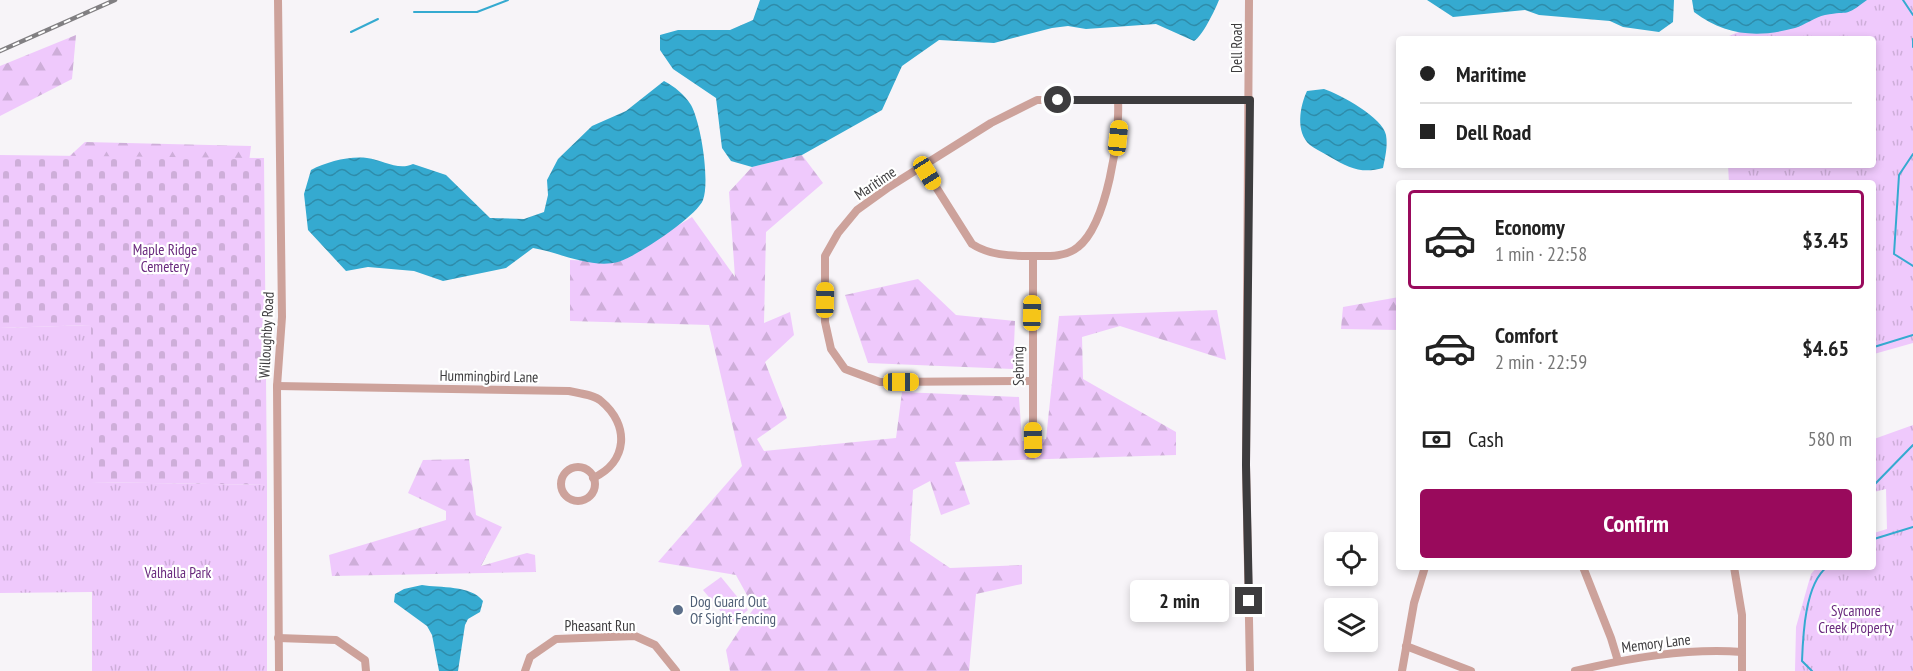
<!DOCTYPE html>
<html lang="en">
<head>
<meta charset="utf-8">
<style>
	body { margin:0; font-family:"PT Sans Narrow",sans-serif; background:#f6f6f6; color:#222; height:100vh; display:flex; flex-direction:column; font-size:22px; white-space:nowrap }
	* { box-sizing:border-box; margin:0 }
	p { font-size:20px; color:#767676 }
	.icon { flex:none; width:33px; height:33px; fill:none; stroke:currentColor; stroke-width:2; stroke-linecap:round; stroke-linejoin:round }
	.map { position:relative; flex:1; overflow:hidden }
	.side { position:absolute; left:1396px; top:180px; width:480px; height:390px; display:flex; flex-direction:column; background:#fff; border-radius:6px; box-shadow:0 3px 9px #0003 }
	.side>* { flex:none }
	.banner { position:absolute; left:1396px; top:36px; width:480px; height:132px; border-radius:6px; box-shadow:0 3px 9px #0003; display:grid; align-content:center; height:132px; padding:0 24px; background:#fff }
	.controls { position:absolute; left:1324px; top:532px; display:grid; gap:12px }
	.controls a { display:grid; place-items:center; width:54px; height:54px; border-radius:6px; background:#fff; box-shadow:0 3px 9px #0003; font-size:30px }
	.end { position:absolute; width:27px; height:27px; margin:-14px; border:8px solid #3d3c3e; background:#fff; box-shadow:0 0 0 3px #fff }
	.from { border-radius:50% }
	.bubble { position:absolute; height:42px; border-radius:6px; background:#fff; box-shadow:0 3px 9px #0003; font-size:20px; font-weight:800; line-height:42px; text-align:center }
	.car { position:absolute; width:18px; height:36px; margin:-18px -9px; border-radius:8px; box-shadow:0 0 4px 2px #0007; background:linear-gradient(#f5c518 24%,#345 0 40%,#f5c518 0 76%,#345 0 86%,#f5c518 0) }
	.banner b { display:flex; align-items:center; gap:21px; height:57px; font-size:22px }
	.banner b+b { border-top:2px solid #e0e0e0 }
	.banner i { width:15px; height:15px; background:#222 }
	ul { padding:10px 0 0; list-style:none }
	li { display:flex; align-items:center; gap:18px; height:99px; margin:0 12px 9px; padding:0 12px; border:3px solid transparent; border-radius:6px }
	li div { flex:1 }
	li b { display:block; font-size:22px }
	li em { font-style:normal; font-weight:800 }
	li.active { border-color:#990a5c }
	li>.icon { width:54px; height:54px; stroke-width:1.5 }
	.pay { display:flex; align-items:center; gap:15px; height:66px; padding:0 24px; font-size:22px }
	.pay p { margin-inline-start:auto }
	.cta { display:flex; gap:12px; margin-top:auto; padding:12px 24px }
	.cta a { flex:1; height:69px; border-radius:6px; background:#990a5c; color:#fff; font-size:24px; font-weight:800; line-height:69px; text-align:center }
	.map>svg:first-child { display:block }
	.forest { fill:url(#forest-firs) }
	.cemetery { fill:url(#cemetery-stones) }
	.park { fill:url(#park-tufts) }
	.pitch { fill:#efc9fc }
	.water { fill:url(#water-waves) }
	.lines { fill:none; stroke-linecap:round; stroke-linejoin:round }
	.stream { stroke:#35aad0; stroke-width:2 }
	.minor { stroke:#cda29b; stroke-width:8 }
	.rail-casing { stroke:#817f82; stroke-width:4.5 }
	.rail { stroke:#fff; stroke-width:2; stroke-dasharray:7; stroke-linecap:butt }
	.route { stroke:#3d3c3e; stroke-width:8 }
	.service-dot { fill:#5c6f8a; stroke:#fff; stroke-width:2 }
	.labels { text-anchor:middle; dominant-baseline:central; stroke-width:4.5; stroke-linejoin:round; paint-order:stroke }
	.street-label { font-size:15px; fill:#3d3c3e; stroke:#fff }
	.park-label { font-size:15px; fill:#6a2a7e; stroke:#fff }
	.service-label { font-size:15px; fill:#4e5e75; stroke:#fff; text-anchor:start }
</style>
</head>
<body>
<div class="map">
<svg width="1913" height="671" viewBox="0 0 1913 671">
	<defs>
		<pattern id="forest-firs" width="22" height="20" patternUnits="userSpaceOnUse" patternTransform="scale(1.5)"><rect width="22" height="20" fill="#efc9fc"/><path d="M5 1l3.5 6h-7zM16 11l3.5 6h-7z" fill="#ceaed9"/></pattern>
		<pattern id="cemetery-stones" width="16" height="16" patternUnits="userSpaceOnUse" patternTransform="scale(1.5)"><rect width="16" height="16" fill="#efc9fc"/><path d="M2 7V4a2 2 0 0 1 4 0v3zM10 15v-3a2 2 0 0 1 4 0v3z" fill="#ceaed9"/></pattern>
		<pattern id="park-tufts" width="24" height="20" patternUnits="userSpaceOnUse" patternTransform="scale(1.5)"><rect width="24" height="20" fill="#efc9fc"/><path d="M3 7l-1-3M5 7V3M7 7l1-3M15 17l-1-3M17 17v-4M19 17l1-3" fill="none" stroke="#ceaed9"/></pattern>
		<pattern id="water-waves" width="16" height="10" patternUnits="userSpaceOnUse" patternTransform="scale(1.5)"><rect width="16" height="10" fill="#35aad0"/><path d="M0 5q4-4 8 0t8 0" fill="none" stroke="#2e8caa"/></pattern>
	</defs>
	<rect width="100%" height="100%" fill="#f7f4f8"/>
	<!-- forest -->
	<g class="forest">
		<polygon points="76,35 72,79 0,116 0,66"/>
		<polygon points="85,142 251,146 247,178 0,161 63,162"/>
		<polygon points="802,155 823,183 766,232 764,323 790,312 794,335 765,362 787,418 757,439 764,451 896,438 902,392 1019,397 1022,441 1046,439 1059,316 1217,310 1226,360 1120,326 1082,337 1083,379 1176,432 1176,455 955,462 970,504 941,515 930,481 913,490 910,541 950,568 1022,565 1022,584 976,594 969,671 730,671 726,650 754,608 736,575 658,562 742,466 709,325 570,321 570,260 618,262 692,217 735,277 729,192 752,167"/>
		<polygon points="918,279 956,315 1015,321 1013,369 868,363 845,295"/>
		<polygon points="1399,297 1399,330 1341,329 1343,307"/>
		<polygon points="469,459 476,515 502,527 481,566 527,553 535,555 536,572 332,576 329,555 446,520 446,511 408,493 423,460"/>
	</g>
	<!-- cemetery -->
	<polygon class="cemetery" points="0,155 264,158 267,485 91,482 91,325 0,328"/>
	<!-- park -->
	<g class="park">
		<polygon points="1813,0 1913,0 1913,343 1874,354 1874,183 1729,183 1728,165 1874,165 1874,39 1722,39"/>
		<polygon points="91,325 91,482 267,485 267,671 92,671 92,592 0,593 0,328"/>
		<polygon points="1913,425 1913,671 1795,671 1796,627 1811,574 1817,567 1874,567 1874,533 1887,529 1886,489 1874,492 1874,439"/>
	</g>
	<!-- pitch -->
	<polygon class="pitch" points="721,577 748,610 731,624 703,590"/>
	<!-- water -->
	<g class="water">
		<path d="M760 0H1219C1215 10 1202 37 1194 41L1156 24 1086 29 1068 26 1052 28 994 43 939 40 902 66 882 110 802 155 752 167 731 161 722 148 716 98 673 69 660 50V35L678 30H730L753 20Z"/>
		<polygon points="1427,0 1674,0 1673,22 1659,32 1623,27 1610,21 1539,15 1525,10 1453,17"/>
		<path d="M1692 0H1867C1843 18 1851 10 1825 15 1815 17 1805 25 1795 28 1758 38 1725 36 1694 12Z"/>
		<path d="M664 81C675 87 684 94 691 105 701 123 710 181 703 200 697 216 636 257 618 262 591 269 558 252 533 248L506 268 443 281 414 271 368 267 346 271 308 230 304 194 311 170C327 162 348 156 367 158 383 160 398 171 413 164L446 175 490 218 524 219 544 212 548 195 547 180 558 159 592 126 626 111Z"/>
		<path d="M1324 89C1340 94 1383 118 1386 135 1388 146 1385 158 1383 168 1362 174 1349 168 1330 157 1324 153 1315 149 1310 145 1295 132 1300 106 1307 91Z"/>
		<path d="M422 585C440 588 471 585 483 601L480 612 468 619 465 625 458 671H439L432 635 427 626 394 602 395 594 404 589Z"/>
	</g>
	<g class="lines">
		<!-- stream -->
		<g class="stream">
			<polyline points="1903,0 1913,15"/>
			<polyline points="414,12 477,12 508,0"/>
			<polyline points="351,32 378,19"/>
			<polyline points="1913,39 1913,47"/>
			<polyline points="1913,154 1899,175 1894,254 1913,266"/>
			<polyline points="1874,347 1913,335"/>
			<polyline points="1874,485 1913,445"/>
			<polyline points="1874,539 1913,527"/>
			<path d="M1812 671 1802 661C1803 635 1805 584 1827 567"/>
		</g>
		<!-- minor -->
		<g class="minor">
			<polyline points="278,0 282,317 277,386 279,671"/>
			<polyline points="1249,0 1246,465 1250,671"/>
			<path d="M924 168 972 244C989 255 1010 256 1029 256 1045 256 1065 258 1078 247 1107 224 1120 137 1118 100"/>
			<polyline points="1033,256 1033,440"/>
			<polyline points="1032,381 880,382 845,369 831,349 825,322 825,256 838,233 857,210 889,187 991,123 1037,100 1250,100"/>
			<path d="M277 386 569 391C578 393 595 395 601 401 630 425 628 462 593 478"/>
			<circle cx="578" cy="484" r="17"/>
			<polyline points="1583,567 1611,638 1618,661"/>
			<polyline points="1734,567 1742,615 1742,671"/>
			<polyline points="278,638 336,640 365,660 366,671"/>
			<polyline points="1406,646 1471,671"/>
			<polyline points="525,671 530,657 556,639 635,636 655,645 676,671"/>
			<polyline points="1402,671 1414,603 1425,567"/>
			<path d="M1575 671C1629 658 1686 648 1742 652"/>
		</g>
		<!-- rail casing -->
		<g class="rail-casing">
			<polyline id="rail" points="0,51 115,0"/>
		</g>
		<!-- rail -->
		<use href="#rail" class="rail"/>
	</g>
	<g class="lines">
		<!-- route -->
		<polyline class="route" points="1058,100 1250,100 1246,465 1249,601"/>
	</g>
	<!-- markers -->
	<circle class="service-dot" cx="678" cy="610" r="6"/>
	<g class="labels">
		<!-- street labels -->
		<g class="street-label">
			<text transform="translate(1236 48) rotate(-90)">Dell Road</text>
			<text transform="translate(875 183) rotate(-34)">Maritime</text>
			<text transform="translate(266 335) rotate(-87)">Willoughby Road</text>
			<text transform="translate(1018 366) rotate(-91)">Sebring</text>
			<text transform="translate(489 376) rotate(1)">Hummingbird Lane</text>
			<text x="600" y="625">Pheasant Run</text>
			<text transform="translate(1656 643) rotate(-7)">Memory Lane</text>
		</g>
		<!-- park labels -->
		<g class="park-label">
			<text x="165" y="249">Maple Ridge<tspan x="165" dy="17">Cemetery</tspan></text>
			<text x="178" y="572">Valhalla Park</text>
			<text x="1856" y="610">Sycamore<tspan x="1856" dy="17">Creek Property</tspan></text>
		</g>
		<!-- service labels -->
		<g class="service-label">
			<text x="690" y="601">Dog Guard Out<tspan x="690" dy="17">Of Sight Fencing</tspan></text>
		</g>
	</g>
</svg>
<div class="controls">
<a><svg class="icon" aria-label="locate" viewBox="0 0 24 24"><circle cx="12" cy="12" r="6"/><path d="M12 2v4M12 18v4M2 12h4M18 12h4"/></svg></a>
<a><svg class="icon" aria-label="layers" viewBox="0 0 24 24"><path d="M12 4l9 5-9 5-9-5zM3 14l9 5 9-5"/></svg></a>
</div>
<i class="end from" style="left:1058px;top:100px"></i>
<i class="end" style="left:1249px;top:601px"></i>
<div class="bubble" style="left:1130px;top:580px;width:99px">2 min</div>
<i class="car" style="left:1118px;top:138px;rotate:6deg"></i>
<i class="car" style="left:927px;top:173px;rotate:148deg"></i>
<i class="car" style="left:825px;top:300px;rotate:1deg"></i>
<i class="car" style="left:1032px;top:313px;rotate:1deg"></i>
<i class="car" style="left:901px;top:382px;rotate:90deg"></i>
<i class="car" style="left:1033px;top:440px;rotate:359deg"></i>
<div class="banner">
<b><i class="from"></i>Maritime</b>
<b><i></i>Dell Road</b>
</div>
<section class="side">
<ul>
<li class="active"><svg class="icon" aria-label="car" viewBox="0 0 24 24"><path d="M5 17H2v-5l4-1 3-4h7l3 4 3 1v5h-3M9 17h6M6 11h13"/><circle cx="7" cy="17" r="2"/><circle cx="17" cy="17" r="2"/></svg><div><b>Economy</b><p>1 min · 22:58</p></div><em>$3.45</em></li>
<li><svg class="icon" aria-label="car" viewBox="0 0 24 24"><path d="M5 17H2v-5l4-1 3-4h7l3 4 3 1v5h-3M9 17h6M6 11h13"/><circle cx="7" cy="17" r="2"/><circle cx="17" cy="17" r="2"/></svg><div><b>Comfort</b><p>2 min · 22:59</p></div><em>$4.65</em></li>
</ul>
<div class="pay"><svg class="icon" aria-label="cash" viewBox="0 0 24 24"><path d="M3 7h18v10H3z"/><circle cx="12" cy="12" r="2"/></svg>Cash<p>580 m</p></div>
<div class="cta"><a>Confirm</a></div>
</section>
</div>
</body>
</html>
